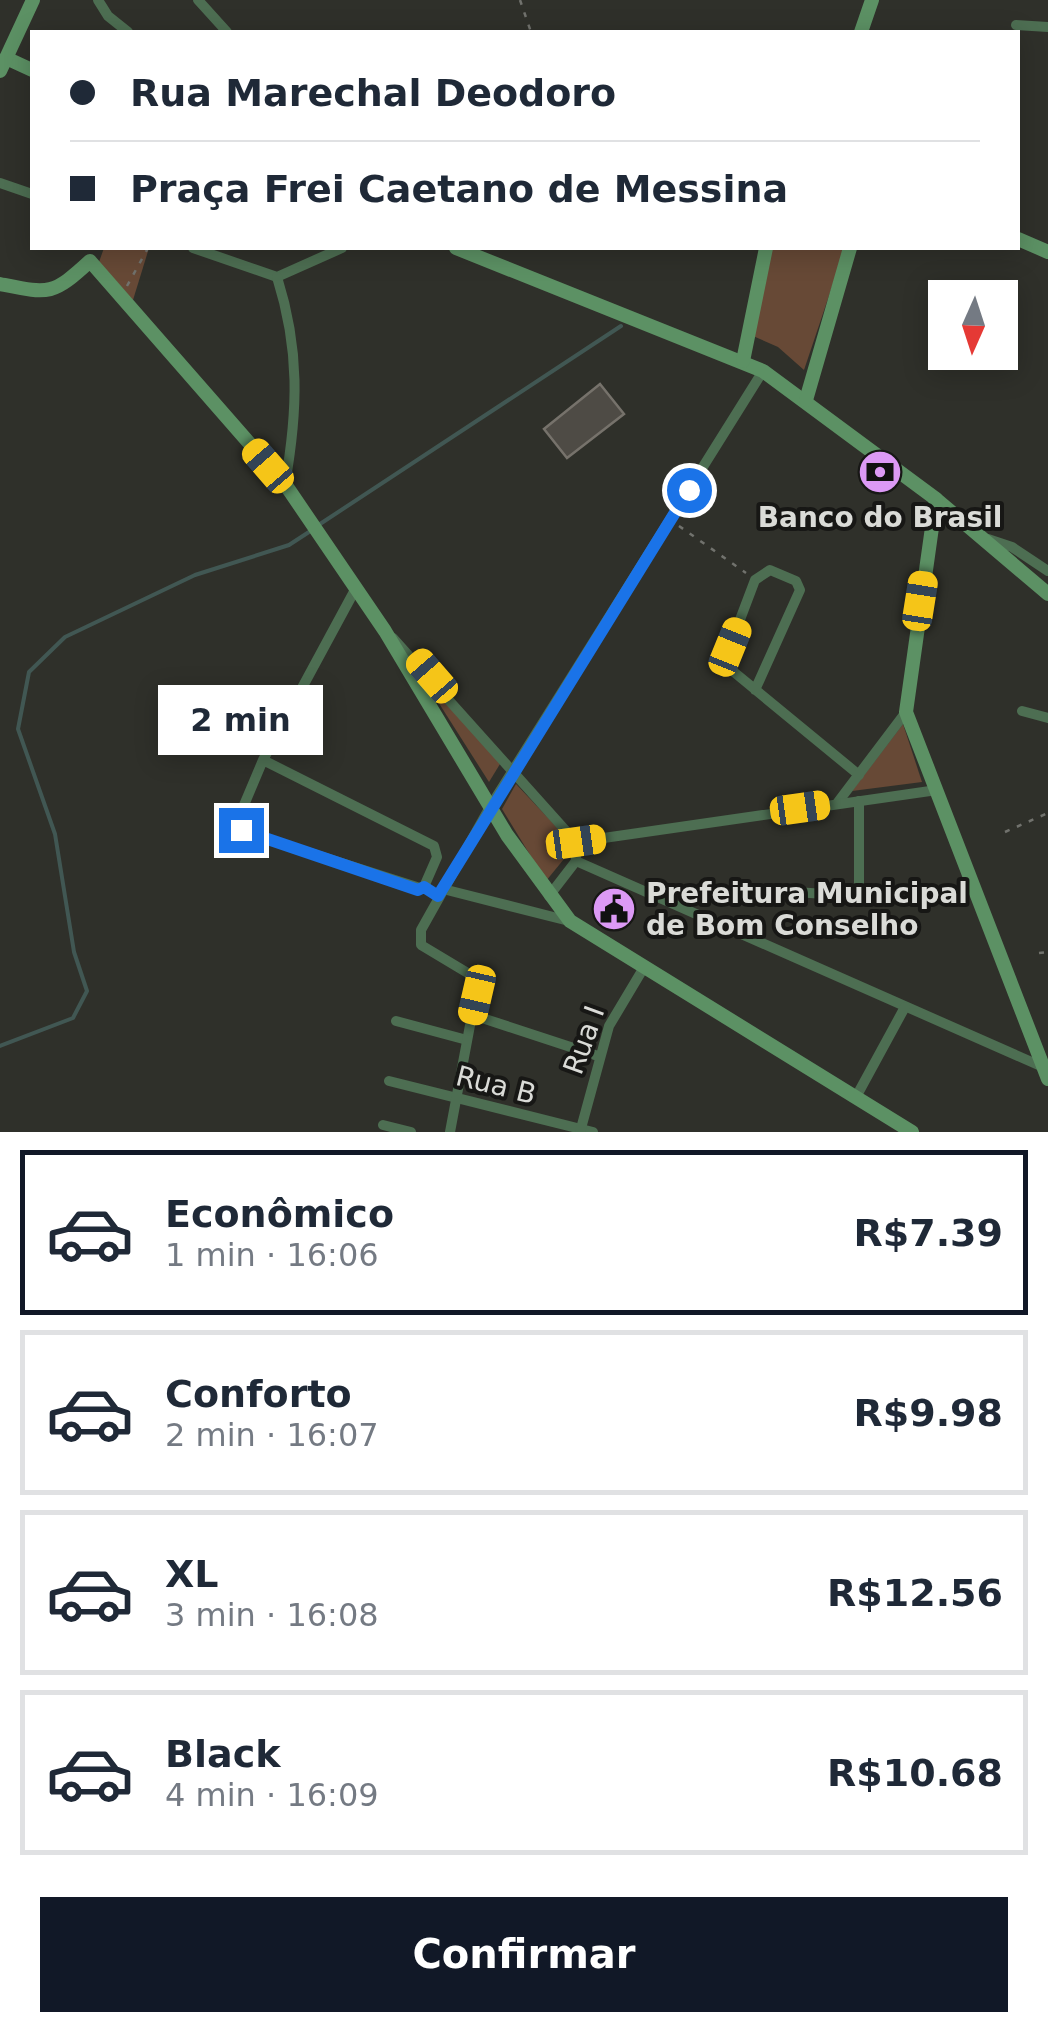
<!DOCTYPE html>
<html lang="pt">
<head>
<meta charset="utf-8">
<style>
	body { margin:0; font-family:"DejaVu Sans",sans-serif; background:#f6f6f7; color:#1f2937; height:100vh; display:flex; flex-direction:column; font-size:38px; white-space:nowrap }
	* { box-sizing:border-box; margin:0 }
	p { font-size:32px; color:#747a83 }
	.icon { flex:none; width:55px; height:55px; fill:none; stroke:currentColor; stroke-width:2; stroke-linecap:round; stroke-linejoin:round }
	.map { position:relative; height:1132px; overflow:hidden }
	.panel { display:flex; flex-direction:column; background:#fff; flex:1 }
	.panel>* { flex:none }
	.top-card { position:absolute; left:30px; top:30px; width:990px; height:220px; border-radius:0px; box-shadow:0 5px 25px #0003; display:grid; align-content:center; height:220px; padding:0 40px; background:#fff }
	.needle { width:65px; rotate:183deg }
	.fabs { position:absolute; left:928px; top:280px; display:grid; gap:20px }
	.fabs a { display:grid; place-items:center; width:90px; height:90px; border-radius:0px; background:#fff; box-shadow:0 5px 25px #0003; font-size:50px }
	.end { position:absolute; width:45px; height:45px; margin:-22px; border:12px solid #1a73e8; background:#fff; box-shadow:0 0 0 5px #fff }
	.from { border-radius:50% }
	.bubble { position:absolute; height:70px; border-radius:0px; background:#fff; box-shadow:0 5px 25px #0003; font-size:32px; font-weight:700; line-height:70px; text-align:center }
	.car { position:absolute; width:30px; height:60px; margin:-30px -15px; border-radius:12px; box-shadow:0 0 8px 2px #0007; background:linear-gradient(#f5c518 24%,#345 0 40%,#f5c518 0 76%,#345 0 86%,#f5c518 0) }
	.top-card b { display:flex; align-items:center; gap:35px; height:95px; font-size:38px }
	.top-card b+b { border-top:2px solid #e0e1e3 }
	.top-card i { width:25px; height:25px; background:#1f2937 }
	ul { padding:18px 0 0; list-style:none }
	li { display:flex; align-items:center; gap:30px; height:165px; margin:0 20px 15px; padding:0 20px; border:5px solid #e0e1e3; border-radius:0px }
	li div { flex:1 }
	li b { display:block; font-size:38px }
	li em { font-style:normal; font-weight:700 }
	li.on { border-color:#111827 }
	li>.icon { width:90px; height:90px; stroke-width:1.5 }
	.button { display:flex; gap:20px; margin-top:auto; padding:20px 40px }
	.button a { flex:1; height:115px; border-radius:0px; background:#111827; color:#fff; font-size:40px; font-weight:700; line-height:115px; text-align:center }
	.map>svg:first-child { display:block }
	.green { fill:#674936 }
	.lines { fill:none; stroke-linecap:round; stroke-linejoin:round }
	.stream { stroke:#415753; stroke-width:4 }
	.building { fill:#4e4b45; stroke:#76726b; stroke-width:2.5 }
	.path { stroke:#71726d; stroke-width:2.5; stroke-dasharray:5 8; stroke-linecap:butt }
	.street { stroke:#4d6e52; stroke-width:10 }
	.secondary { stroke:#5c9164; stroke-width:14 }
	.route { stroke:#1a73e8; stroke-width:12 }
	.labels { text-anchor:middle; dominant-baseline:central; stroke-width:8; stroke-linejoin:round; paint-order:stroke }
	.poi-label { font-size:28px; font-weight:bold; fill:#dadbd7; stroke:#171715 }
	.street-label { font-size:28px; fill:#dadbd7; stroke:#171715 }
</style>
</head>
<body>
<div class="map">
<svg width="1048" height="1132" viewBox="0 0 1048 1132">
	<rect width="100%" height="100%" fill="#2f302a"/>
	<!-- green -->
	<g class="green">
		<polygon points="104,248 149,248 133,300 99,262"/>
		<polygon points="770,248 845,248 804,370 778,347 753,336"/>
		<polygon points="407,653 500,764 489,782"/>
		<polygon points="903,724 922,782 852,791"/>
		<polygon points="516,784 567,838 568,854 546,881 502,809"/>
	</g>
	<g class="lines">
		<!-- stream -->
		<g class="stream">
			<polyline points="320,524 621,326"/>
			<polyline points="0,1046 73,1018 87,991 74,952 55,834 18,729 29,672 65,637 195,575 289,545 312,530"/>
		</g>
	</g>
	<!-- building -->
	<polygon class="building" points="600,384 624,414 567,458 544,429"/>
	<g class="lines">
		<!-- path -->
		<g class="path">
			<polyline points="520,0 531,32"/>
			<polyline points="127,286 148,248"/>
			<polyline points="679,526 746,573"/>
			<polyline points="1005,832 1048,813"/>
			<polyline points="1039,953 1048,952"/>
		</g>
		<!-- street -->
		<g class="street">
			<polyline points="98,0 108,16 128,32"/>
			<polyline points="198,0 227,32"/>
			<polyline points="1016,25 1048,27"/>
			<polyline points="0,183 32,194"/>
			<polyline points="193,248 277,277 342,248"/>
			<path d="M277 277C300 350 298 410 285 484"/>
			<polyline points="988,539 1012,547 1048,571"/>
			<polyline points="393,638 576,842 576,861 549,896"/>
			<polyline points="755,690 800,590 796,581 770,570 755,580 727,654 727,667 729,668 859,775"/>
			<polyline points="1022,711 1048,718"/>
			<polyline points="263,760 434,846 437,857 423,889 254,835 236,824 263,760 356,588"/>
			<polyline points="838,802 906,712"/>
			<polyline points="576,842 937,790"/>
			<polyline points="576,861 1043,1067"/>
			<polyline points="443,889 569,921"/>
			<polyline points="796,892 853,896 859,892 859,801"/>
			<polyline points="473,1015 598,1056"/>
			<polyline points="396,1021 467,1040"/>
			<polyline points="389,1081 593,1132"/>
			<polyline points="856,1097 905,1007"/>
			<polyline points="383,1125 411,1132"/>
			<polyline points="450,1132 477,988 471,975 421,945 421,930 490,807 763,371"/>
			<polyline points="580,1132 609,1026 643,969"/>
		</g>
		<!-- secondary -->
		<g class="secondary">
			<polyline points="861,32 872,0"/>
			<polyline points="6,58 32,70"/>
			<polyline points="0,71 33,0"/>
			<polyline points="1018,239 1048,252"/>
			<polyline points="456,248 763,371 936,499 1048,594"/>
			<path d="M0 284C49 294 52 296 90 261L285 484 385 631 507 835 570 921 912 1132"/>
			<polyline points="743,361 766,248"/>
			<polyline points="806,400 850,248"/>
			<polyline points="936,499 906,712 1048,1079"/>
		</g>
	</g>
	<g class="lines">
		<!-- route -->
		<polyline class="route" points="241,830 418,890 424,887 438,896 689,490"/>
	</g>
	<!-- icons -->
	<defs>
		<g id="bank-disc" transform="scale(2.25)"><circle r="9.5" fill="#dc99f5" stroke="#171715"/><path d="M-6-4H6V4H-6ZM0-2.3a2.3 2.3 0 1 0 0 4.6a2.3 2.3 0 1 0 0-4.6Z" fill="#111"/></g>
		<g id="civic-disc" transform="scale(2.25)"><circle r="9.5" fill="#dc99f5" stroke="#171715"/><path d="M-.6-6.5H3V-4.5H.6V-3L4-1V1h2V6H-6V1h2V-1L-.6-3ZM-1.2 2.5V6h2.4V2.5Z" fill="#111"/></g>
	</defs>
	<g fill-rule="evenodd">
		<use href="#bank-disc" x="880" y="472"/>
		<use href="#civic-disc" x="614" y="909"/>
	</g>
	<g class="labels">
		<!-- poi labels -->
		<g class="poi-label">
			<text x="880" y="517">Banco do Brasil</text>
			<text x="646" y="893" text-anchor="start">Prefeitura Municipal<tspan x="646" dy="32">de Bom Conselho</tspan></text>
		</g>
		<!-- street labels -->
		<g class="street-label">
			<text transform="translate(584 1040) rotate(-70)">Rua I</text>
			<text transform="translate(496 1085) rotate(14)">Rua B</text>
		</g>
	</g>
</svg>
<div class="fabs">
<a><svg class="needle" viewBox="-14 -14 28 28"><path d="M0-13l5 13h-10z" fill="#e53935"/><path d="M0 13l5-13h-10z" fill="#747a83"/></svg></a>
</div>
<i class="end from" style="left:689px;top:490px"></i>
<i class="end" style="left:241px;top:830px"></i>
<div class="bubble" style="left:158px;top:685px;width:165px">2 min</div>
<i class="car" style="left:268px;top:466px;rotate:319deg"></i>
<i class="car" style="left:920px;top:601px;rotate:9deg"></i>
<i class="car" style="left:730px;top:647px;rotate:22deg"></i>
<i class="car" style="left:432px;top:676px;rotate:319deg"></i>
<i class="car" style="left:800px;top:808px;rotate:82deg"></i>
<i class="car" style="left:576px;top:842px;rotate:82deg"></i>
<i class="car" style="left:477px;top:995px;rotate:193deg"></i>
<div class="top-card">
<b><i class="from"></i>Rua Marechal Deodoro</b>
<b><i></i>Praça Frei Caetano de Messina</b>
</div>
</div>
<section class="panel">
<ul>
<li class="on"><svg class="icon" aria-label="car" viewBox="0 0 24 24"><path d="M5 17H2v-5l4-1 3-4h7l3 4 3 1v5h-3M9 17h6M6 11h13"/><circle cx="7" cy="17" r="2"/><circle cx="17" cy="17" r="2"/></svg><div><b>Econômico</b><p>1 min · 16:06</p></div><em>R$7.39</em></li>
<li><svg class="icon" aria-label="car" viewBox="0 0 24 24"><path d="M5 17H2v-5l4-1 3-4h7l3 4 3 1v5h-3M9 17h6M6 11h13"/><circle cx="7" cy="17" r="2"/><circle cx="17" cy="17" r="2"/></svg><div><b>Conforto</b><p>2 min · 16:07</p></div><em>R$9.98</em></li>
<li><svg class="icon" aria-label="car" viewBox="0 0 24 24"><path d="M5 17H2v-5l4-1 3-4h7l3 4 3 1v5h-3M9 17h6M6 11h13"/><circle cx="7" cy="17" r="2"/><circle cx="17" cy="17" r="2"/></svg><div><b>XL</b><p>3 min · 16:08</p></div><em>R$12.56</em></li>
<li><svg class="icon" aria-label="car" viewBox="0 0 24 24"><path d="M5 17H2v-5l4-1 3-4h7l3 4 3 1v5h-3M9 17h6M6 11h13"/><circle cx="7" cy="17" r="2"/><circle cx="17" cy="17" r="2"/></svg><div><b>Black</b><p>4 min · 16:09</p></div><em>R$10.68</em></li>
</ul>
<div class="button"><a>Confirmar</a></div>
</section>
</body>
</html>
